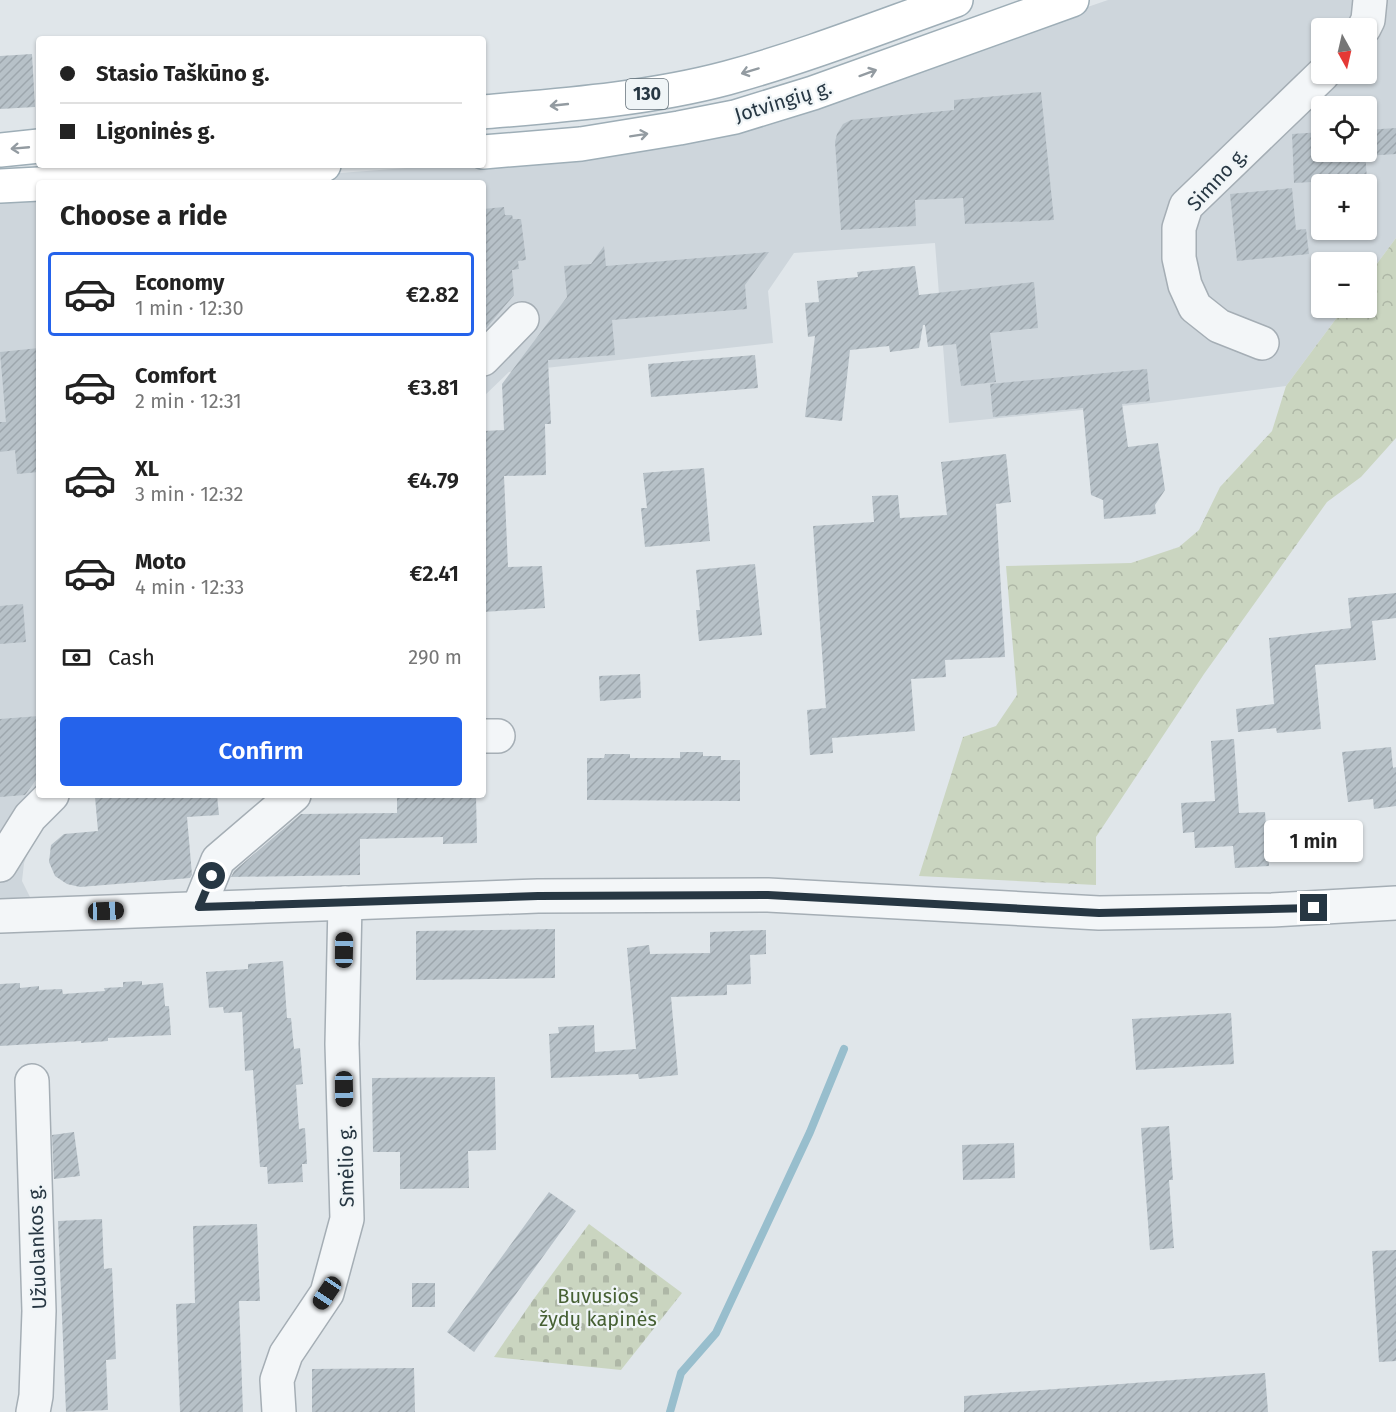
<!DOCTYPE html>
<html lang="en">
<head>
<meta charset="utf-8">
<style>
	body { margin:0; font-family:"Fira Sans",sans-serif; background:#f2f2f2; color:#222; height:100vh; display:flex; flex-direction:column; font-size:22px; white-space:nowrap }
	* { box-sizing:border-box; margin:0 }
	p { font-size:20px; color:#767676 }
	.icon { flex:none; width:33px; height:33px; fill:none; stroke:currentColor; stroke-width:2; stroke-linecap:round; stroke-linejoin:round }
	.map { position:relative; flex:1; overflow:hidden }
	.details { position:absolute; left:36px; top:180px; width:450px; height:618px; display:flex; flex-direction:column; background:#fff; border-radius:6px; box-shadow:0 2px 4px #0004 }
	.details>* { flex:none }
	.hud { position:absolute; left:36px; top:36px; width:450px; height:132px; border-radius:6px; box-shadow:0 2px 4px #0004; display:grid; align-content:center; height:132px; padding:0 24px; background:#fff }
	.needle { width:39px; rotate:172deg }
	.buttons { position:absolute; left:1311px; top:18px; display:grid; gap:12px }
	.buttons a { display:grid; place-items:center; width:66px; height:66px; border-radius:6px; background:#fff; box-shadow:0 2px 4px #0004; font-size:30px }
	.end { position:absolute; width:27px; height:27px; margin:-14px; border:8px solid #273743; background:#fff; box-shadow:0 0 0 3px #fff }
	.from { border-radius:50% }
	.bubble { position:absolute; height:42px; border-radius:6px; background:#fff; box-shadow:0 2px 4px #0004; font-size:20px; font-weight:600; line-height:42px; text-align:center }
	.car { position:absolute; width:18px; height:36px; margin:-18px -9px; border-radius:8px; box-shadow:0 0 4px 2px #0007; background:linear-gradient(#222 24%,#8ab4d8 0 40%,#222 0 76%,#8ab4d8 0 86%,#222 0) }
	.hud b { display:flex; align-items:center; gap:21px; height:57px; font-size:22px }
	.hud b+b { border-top:2px solid #e0e0e0 }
	.hud i { width:15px; height:15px; background:#222 }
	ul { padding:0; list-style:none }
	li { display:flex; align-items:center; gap:18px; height:84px; margin:0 12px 9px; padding:0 12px; border:3px solid transparent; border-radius:6px }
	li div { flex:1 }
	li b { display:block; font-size:22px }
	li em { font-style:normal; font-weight:600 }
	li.active { border-color:#2563eb }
	li>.icon { width:54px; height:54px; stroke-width:1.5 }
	h2 { padding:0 24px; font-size:27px; line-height:72px }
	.pay { display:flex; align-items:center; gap:15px; height:66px; padding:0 24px; font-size:22px }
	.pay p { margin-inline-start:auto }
	.action { display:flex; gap:12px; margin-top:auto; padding:12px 24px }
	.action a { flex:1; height:69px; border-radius:6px; background:#2563eb; color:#fff; font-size:24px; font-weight:600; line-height:69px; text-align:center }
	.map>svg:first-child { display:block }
	.built { fill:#ced6dc; fill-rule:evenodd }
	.forest { fill:url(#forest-crowns) }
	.cemetery { fill:url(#cemetery-stones) }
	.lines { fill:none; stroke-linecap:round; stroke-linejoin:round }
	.stream { stroke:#98becd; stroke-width:8 }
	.building { fill:url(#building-hatch) }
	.minor-casing { stroke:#a5aeb5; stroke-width:36 }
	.major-casing { stroke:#9eaeb7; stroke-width:36 }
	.minor { stroke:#f3f6f8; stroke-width:33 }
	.major { stroke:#fff; stroke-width:33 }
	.oneway { stroke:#939ba1 }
	.route { stroke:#273743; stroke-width:8 }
	.labels { text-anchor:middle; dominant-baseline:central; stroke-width:4.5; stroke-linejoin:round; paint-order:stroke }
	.shield { fill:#f0f5f7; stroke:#637079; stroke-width:1.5 }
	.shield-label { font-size:18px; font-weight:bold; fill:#273743 }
	.street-label { font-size:20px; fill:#273743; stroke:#f0f5f7 }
	.park-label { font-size:20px; fill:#466033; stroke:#f0f5f7 }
</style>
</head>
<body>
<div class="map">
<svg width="1396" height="1412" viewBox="0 0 1396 1412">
	<defs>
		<pattern id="forest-crowns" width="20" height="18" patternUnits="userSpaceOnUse" patternTransform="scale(1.5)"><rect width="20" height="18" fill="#cad5c0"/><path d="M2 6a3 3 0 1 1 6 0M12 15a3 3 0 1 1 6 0" fill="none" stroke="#aeb7a6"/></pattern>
		<pattern id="cemetery-stones" width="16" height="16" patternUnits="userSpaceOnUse" patternTransform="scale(1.5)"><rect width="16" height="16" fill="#cad5c0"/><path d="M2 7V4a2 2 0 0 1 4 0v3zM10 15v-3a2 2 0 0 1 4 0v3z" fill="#aeb7a6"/></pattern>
		<pattern id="building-hatch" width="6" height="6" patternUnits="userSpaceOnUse" patternTransform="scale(1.5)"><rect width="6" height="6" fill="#b7c1c8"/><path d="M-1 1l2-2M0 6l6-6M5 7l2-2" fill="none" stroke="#9da6ad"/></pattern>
	</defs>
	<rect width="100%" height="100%" fill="#e0e6ea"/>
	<!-- built -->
	<g class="built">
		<path d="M1108 0H1396V238L1367 277 1366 262H1322V308H1344L1286 386 1152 403 949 423 935 243 794 253 768 291 773 343 509 372 483 397V183H207L446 165H483L768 116ZM1322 28H1366V74H1322ZM1322 106H1366V152H1322ZM1322 184H1366V230H1322Z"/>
		<polygon points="39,196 39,795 73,795 48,819 31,845 24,863 22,881 31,899 0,898 0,199"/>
	</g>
	<!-- forest -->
	<polygon class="forest" points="1396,238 1396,438 1361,477 1327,502 1204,674 1096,837 1096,885 919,876 963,737 996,726 1017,695 1006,566 1131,563 1179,547 1199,530 1220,487 1272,431 1286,386 1344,308 1366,308 1367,277"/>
	<!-- cemetery -->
	<polygon class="cemetery" points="589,1224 682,1293 621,1370 494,1357 533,1300"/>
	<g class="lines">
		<!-- stream -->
		<polyline class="stream" points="670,1412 681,1373 716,1333 810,1132 844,1049"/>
	</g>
	<!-- building -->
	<g class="building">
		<polygon points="32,54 35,107 0,109 0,56"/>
		<polygon points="1041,92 1054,220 965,224 963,198 915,200 916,226 841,230 835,142 837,134 843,124 851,120 954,110 954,100"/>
		<polygon points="1396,128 1396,154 1366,156 1366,130"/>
		<polygon points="1322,132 1322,152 1365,152 1367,179 1294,183 1292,134"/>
		<polygon points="1292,188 1296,230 1306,229 1309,254 1237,261 1230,194"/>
		<polygon points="504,207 505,215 512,215 513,219 521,219 526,260 518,261 519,269 512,270 514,295 483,332 483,209"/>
		<polygon points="604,246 606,266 769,252 745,285 747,309 612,320 615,355 548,360 551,424 545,424 546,475 504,476 508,567 542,566 545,608 483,612 483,431 504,430 502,384 567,297 564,266 591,264"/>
		<polygon points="915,266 919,295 1034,282 1038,328 990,333 996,382 961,386 956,344 928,347 925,325 923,325 919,348 890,352 889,346 850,350 842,421 805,417 815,336 808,337 805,303 819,302 817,281 858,277 857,272"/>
		<polygon points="39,348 39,472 17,474 15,450 0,452 0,422 6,422 0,352"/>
		<polygon points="755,355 758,388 651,397 648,364"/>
		<polygon points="1147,369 1150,401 1122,404 1128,447 1158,443 1165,490 1155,505 1156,514 1104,519 1103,500 1091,495 1083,408 993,417 990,384"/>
		<polygon points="1006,454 1011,502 996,504 1005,657 945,660 946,677 911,679 915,731 832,738 833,753 810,755 807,710 826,708 813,526 874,522 872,496 898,495 900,518 947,515 941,462"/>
		<polygon points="704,468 710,541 645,547 641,508 647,508 643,473"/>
		<polygon points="755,564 762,635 699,641 696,610 700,610 696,570"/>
		<polygon points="1396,593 1396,618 1372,621 1376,660 1315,665 1321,729 1277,733 1276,728 1238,732 1236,709 1274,704 1269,638 1351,628 1348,598"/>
		<polygon points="23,604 26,642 0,644 0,606"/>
		<polygon points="640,674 641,698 600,701 599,676"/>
		<polygon points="39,716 39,776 25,795 0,797 0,719"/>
		<polygon points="1234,739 1239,813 1265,812 1269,866 1235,868 1233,846 1195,848 1194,832 1183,833 1181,803 1215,801 1211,741"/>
		<polygon points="1391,747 1393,768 1396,767 1396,806 1374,809 1373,799 1348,802 1342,752"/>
		<polygon points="680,752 703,752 703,756 721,756 721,760 740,760 740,801 587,800 587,758 604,758 605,754 630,754 630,758 680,758"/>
		<polygon points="118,795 217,795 219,815 187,817 192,875 190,878 80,887 67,884 55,876 49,862 51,845 64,834 98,831 95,797"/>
		<polygon points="397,795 476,795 477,843 443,844 443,837 360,839 360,875 231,877 234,871 301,814 397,813"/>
		<polygon points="555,929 555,978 416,980 416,931"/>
		<polygon points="766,930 766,954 750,955 751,984 727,985 727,995 671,997 678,1075 639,1079 638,1074 551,1078 549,1034 559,1033 558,1027 594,1025 595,1052 636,1049 627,948 649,945 650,954 710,953 710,932"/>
		<polygon points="283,961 287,1018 291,1018 294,1049 300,1048 303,1084 296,1085 299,1129 305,1128 307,1164 302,1164 303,1182 268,1184 267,1167 260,1167 253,1070 245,1071 242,1012 224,1013 223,1007 209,1008 206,972 248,969 248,964"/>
		<polygon points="142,981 142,985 163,983 165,1006 169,1006 171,1035 108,1038 108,1041 81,1043 81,1041 0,1046 0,984 20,983 20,988 39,986 39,990 62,989 63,994 105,991 104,988 123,987 123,982"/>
		<polygon points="1231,1013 1234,1064 1136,1070 1132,1019"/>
		<polygon points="495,1077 496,1150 468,1151 469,1188 400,1189 400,1152 373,1152 372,1078"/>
		<polygon points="1169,1126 1173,1180 1169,1180 1174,1248 1150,1250 1141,1128"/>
		<polygon points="74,1132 80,1176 54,1179 52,1135"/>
		<polygon points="1014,1143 1015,1178 963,1180 962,1145"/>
		<polygon points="549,1192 576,1211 474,1352 447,1332"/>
		<polygon points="102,1219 104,1269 112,1268 116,1359 106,1360 108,1410 66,1412 58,1221"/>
		<polygon points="257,1224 260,1301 239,1301 243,1412 180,1412 176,1304 195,1303 193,1226"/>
		<polygon points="1396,1250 1396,1361 1379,1362 1372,1251"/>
		<rect x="412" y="1283" width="23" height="24"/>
		<polygon points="414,1368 415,1412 312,1412 312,1369"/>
		<polygon points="1265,1373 1268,1412 964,1412 964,1396"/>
	</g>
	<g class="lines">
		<!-- minor casing -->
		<g class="minor-casing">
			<g id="minor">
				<polyline points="1364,28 1368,20 1370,0"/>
				<polyline points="1262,343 1219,326 1195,307 1185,285 1179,258 1179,228 1186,206 1323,74"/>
				<polyline points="483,359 522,319"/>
				<polyline points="483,736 498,736"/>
				<polyline points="0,865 30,817 52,795"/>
				<polyline points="199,907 218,860 294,795"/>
				<polyline points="0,916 538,896 768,895 1099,913 1272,910 1396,903"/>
				<polyline points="32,1081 39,1311 36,1396 33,1412"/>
				<polyline points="279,1412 277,1380 286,1354 327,1293 347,1219 342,1044 345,903"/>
			</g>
		</g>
		<!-- major casing -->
		<g class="major-casing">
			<g id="major">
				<path d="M483 112C564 105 648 99 727 78 804 57 880 27 956 0"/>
				<polyline points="0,150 39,146"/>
				<polyline points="483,152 581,144 679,128 735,117 813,93 1072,0"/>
				<polyline points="48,183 324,165"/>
				<polyline points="0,186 39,184"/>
			</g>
		</g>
		<!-- minor -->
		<use href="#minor" class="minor"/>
		<!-- major -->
		<use href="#major" class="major"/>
	</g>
	<!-- one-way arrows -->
	<defs><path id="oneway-shaft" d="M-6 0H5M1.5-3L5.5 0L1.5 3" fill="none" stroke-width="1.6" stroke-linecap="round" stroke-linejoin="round" transform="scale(1.5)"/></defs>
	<g class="oneway">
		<use href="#oneway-shaft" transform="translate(750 71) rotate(163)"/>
		<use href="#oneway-shaft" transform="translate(868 73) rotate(-20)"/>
		<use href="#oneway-shaft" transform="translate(559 105) rotate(174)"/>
		<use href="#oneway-shaft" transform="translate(639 135) rotate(-9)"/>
		<use href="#oneway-shaft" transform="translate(20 148) rotate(175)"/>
	</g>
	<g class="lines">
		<!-- route -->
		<polyline class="route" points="212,876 199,907 538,896 768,895 1099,913 1314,908"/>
	</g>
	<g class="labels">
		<!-- shield labels -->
		<rect class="shield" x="626" y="79" width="42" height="30" rx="4.5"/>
		<g class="shield-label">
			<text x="647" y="94">130</text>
		</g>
		<!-- street labels -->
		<g class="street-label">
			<text transform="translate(783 101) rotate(-17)">Jotvingių g.</text>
			<text transform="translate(1217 179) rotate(-47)">Simno g.</text>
			<text transform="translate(346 1166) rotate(-91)">Smėlio g.</text>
			<text transform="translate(37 1247) rotate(-92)">Užuolankos g.</text>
		</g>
		<!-- park labels -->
		<g class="park-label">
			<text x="598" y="1296">Buvusios<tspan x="598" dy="23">žydų kapinės</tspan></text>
		</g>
	</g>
</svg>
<div class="buttons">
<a><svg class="needle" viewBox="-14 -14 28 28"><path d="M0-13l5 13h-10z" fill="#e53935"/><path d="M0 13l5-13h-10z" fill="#767676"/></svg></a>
<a><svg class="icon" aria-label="locate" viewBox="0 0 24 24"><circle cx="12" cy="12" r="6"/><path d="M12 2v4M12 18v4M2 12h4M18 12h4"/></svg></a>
<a>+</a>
<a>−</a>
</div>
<i class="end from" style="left:212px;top:876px"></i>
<i class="end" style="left:1314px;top:908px"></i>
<div class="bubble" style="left:1264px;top:820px;width:99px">1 min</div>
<i class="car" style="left:106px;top:911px;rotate:88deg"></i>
<i class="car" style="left:344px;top:950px;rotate:1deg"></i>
<i class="car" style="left:344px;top:1089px;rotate:179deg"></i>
<i class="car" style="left:327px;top:1293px;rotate:214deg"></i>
<div class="hud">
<b><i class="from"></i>Stasio Taškūno g.</b>
<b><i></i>Ligoninės g.</b>
</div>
<section class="details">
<h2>Choose a ride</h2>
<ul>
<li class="active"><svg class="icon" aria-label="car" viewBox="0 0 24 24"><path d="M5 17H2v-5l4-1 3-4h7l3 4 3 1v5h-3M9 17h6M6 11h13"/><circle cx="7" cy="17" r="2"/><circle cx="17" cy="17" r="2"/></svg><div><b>Economy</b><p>1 min · 12:30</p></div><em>€2.82</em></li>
<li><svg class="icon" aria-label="car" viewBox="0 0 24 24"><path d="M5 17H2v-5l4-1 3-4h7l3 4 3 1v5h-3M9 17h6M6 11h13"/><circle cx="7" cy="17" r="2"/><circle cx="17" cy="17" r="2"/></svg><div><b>Comfort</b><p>2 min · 12:31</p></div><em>€3.81</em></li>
<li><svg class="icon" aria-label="car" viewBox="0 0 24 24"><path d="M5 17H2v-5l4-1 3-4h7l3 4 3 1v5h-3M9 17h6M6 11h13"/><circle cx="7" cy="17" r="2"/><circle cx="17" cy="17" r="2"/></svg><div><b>XL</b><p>3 min · 12:32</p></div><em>€4.79</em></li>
<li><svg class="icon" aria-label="car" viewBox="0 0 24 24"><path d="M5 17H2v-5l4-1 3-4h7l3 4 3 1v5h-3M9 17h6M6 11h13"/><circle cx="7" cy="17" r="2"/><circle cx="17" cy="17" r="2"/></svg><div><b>Moto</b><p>4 min · 12:33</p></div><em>€2.41</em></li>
</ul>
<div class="pay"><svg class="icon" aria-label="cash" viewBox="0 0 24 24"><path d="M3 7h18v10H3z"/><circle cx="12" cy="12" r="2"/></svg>Cash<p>290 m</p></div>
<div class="action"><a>Confirm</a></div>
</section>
</div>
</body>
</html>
